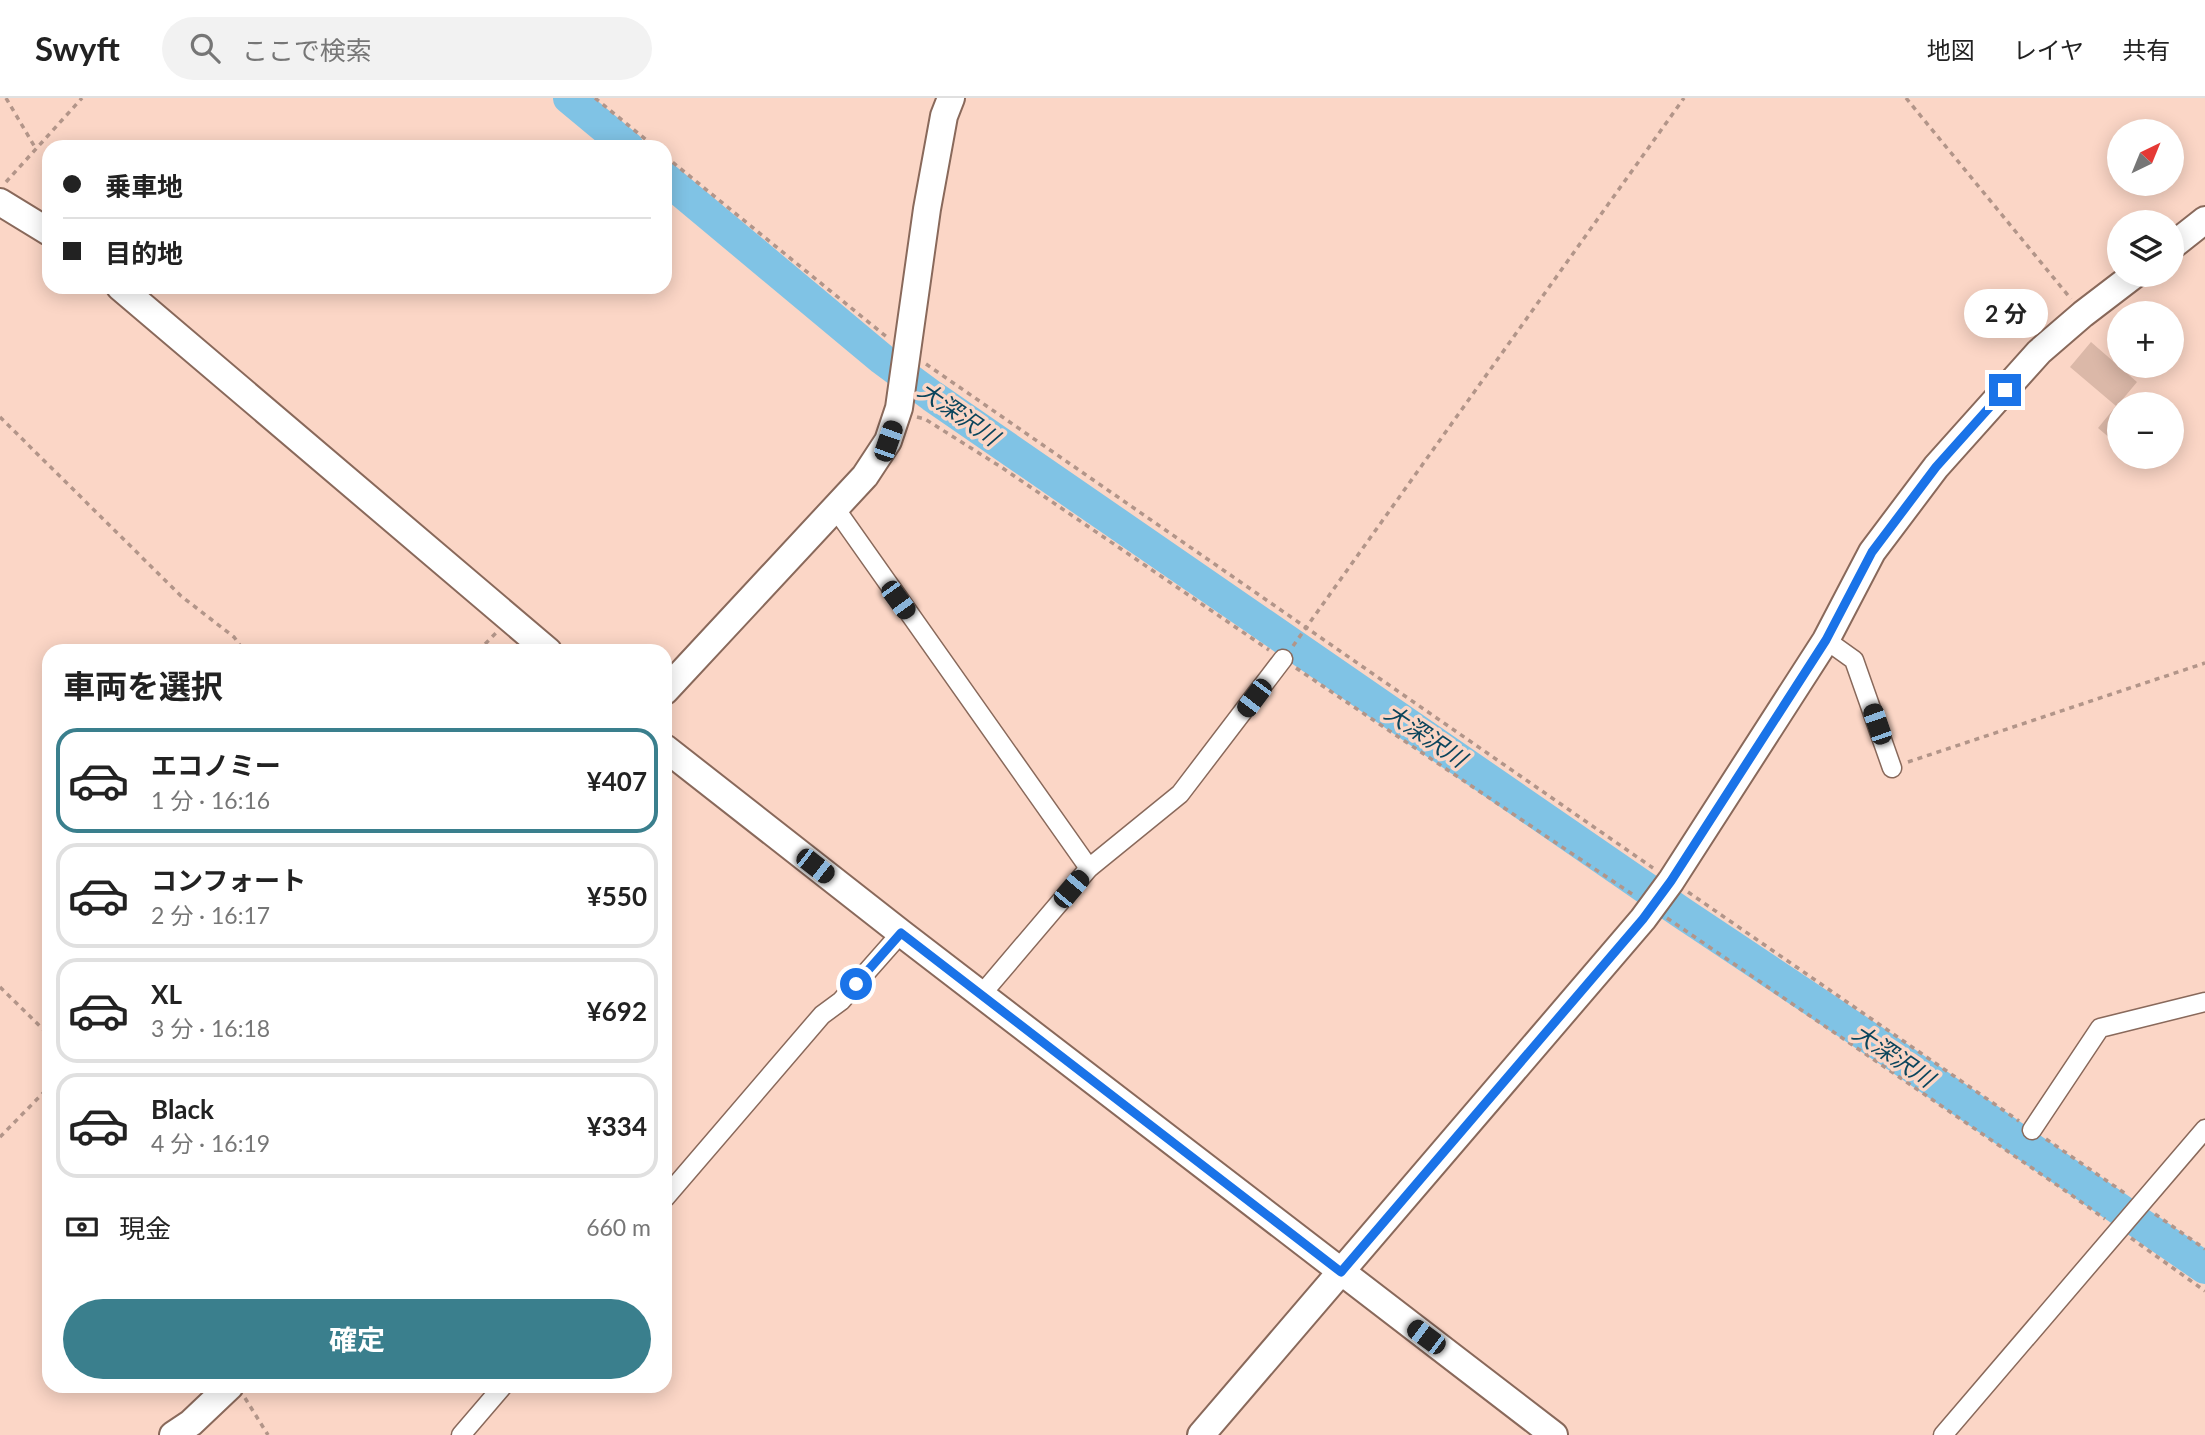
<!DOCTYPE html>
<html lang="ja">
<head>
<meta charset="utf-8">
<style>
	body { margin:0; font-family:Lato,"Noto Sans JP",sans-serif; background:#f2f2f2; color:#222; height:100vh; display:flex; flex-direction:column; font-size:26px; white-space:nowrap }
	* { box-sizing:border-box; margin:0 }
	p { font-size:23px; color:#767676 }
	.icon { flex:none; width:38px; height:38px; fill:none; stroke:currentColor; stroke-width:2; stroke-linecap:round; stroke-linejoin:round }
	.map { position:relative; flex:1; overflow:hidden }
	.sheet { position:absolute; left:42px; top:546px; width:630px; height:749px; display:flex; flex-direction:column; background:#fff; border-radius:21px; box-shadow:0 4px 18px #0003 }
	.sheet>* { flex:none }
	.hud { position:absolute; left:42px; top:42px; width:630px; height:154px; border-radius:21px; box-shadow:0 4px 18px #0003; display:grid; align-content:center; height:154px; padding:0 21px; background:#fff }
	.needle { width:46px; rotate:43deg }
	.fabs { position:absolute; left:2107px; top:21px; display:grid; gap:14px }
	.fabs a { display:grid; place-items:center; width:77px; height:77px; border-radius:50%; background:#fff; box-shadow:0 4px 18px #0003; font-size:35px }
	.end { position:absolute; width:32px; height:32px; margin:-16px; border:9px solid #1a73e8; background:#fff; box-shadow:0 0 0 4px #fff }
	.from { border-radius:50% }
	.bubble { position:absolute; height:49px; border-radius:24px; background:#fff; box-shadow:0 4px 18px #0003; font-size:23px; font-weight:700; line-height:49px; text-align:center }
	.car { position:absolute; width:21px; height:42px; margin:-21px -10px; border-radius:9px; box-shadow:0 0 5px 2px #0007; background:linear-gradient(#222 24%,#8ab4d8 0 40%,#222 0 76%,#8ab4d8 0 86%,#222 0) }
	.hud b { display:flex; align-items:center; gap:24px; height:66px; font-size:26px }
	.hud b+b { border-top:2px solid #e0e0e0 }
	.hud i { width:18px; height:18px; background:#222 }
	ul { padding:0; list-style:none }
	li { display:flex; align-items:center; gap:21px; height:105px; margin:0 14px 10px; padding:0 7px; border:4px solid #e0e0e0; border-radius:21px }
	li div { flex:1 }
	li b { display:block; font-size:26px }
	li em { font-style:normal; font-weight:700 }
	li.selected { border-color:#3a7f8d }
	li>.icon { width:63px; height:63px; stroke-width:1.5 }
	h2 { padding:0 21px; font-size:32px; line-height:84px }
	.pay { display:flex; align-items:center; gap:18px; height:77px; padding:0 21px; font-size:26px }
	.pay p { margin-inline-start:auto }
	.action { display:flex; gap:14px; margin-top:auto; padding:14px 21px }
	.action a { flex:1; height:80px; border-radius:42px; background:#3a7f8d; color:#fff; font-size:28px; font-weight:700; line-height:80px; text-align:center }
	header { display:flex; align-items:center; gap:42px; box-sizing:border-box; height:98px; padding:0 35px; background:#fff; border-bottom:2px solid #e0e0e0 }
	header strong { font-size:33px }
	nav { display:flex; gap:38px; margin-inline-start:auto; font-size:24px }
	.search { width:490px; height:63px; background:#f2f2f2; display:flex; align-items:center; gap:18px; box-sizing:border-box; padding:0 24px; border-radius:38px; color:#767676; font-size:26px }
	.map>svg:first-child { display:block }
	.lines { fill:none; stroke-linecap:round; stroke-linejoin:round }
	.river { stroke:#80c3e5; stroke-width:32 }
	.building { fill:#dbb8a8 }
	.street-casing { stroke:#89695b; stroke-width:21 }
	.secondary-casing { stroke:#89695b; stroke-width:30 }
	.path { stroke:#b29589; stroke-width:3.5; stroke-dasharray:5 5; stroke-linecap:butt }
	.street { stroke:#fff; stroke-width:18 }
	.secondary { stroke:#fff; stroke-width:26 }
	.route { stroke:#1a73e8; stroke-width:9 }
	.labels { text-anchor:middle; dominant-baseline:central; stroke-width:7; stroke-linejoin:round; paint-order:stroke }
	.water-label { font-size:23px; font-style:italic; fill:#0b455c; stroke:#fbd6c6 }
</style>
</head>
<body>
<header>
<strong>Swyft</strong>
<div class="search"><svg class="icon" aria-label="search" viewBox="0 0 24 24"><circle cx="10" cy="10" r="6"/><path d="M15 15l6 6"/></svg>ここで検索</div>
<nav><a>地図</a><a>レイヤ</a><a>共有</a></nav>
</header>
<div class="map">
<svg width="2205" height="1337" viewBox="0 0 2205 1337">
	<rect width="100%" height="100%" fill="#fbd6c6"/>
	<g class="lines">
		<!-- river -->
		<g class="river">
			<polyline points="569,0 628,49"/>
			<polyline points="665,80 882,261 932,298 1682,815 1892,955 2205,1170"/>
		</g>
	</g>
	<!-- building -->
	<polygon class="building" points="2091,244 2137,284 2117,308 2119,309 2119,344 2117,346 2098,330 2116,308 2070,269"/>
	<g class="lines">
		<!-- street casing -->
		<g class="street-casing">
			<g id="street">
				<polyline points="835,410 1089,770"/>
				<polyline points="1826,542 1854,562 1892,670"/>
				<polyline points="981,897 1089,770 1180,696 1283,561"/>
				<polyline points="2032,1032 2100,930 2205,904"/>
				<polyline points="665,1100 822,917 841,903 901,835"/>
				<polyline points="461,1337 503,1288"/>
				<polyline points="1943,1337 2205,1031"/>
			</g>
		</g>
		<!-- secondary casing -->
		<g class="secondary-casing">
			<g id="secondary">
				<polyline points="0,104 49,134"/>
				<polyline points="2172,148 2205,122"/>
				<polyline points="120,189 548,553"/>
				<polyline points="665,593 865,378 888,343 899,310 927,111 944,18 951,0"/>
				<polyline points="665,650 901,835 1554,1337"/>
				<polyline points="173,1337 191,1325 230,1288"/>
				<polyline points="1201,1337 1643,821 1671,783 1826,542 1872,454 1936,369 2039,254 2083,216 2134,177"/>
			</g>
		</g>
		<!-- path -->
		<g class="path">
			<polyline points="6,0 36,51"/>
			<polyline points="595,0 655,49"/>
			<polyline points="1906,0 2071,201"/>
			<polyline points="665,58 888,240"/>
			<polyline points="6,84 82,0"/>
			<polyline points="926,266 1653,770"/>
			<polyline points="0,319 181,498 234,539 244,553"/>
			<polyline points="917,319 925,321 1001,369 1269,552"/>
			<polyline points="1293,548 1684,0"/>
			<polyline points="478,553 496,535"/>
			<polyline points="1296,570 1635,798"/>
			<polyline points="1908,664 2205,565"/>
			<polyline points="1688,794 2019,1023"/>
			<polyline points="1667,820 2070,1096 2105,1121"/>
			<polyline points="0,889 49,937"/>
			<polyline points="0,1039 49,989"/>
			<polyline points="2046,1041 2126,1096"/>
			<polyline points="2155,1116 2205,1151"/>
			<polyline points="2131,1140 2205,1193"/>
			<polyline points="245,1300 268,1337"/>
		</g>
		<!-- street -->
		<use href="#street" class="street"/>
		<!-- secondary -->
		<use href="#secondary" class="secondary"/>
	</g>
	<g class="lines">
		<!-- route -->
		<polyline class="route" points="856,886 901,835 1341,1174 1643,821 1671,783 1826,542 1872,454 1936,369 2005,292"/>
	</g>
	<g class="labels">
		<!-- water labels -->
		<g class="water-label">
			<text transform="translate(959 315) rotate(35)">大深沢川</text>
			<text transform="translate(1426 637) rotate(34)">大深沢川</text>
			<text transform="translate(1894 957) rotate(34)">大深沢川</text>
		</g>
	</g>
</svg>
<div class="fabs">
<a><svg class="needle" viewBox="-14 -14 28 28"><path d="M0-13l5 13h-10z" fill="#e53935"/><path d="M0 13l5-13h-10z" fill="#767676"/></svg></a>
<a><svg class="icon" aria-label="layers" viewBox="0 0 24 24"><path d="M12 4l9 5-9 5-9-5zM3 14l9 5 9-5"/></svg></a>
<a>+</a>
<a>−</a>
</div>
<i class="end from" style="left:856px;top:886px"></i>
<i class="end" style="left:2005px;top:292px"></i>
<div class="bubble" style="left:1964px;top:191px;width:84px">2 分</div>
<i class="car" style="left:888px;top:343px;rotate:19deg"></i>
<i class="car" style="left:898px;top:502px;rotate:144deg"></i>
<i class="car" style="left:1254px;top:600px;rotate:217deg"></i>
<i class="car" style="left:1877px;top:626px;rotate:341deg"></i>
<i class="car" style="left:815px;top:768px;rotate:128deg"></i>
<i class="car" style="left:1071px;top:791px;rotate:40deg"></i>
<i class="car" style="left:1426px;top:1239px;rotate:307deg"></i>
<div class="hud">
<b><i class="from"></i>乗車地</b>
<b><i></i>目的地</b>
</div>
<section class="sheet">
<h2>車両を選択</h2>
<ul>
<li class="selected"><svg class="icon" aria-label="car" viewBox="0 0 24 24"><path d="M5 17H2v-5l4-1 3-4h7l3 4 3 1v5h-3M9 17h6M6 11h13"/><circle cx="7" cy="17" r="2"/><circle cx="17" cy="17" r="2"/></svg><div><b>エコノミー</b><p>1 分 · 16:16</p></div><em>¥407</em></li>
<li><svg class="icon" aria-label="car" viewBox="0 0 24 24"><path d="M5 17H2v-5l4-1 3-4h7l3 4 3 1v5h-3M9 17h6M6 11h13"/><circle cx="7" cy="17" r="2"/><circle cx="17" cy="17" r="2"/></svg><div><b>コンフォート</b><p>2 分 · 16:17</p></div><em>¥550</em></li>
<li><svg class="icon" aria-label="car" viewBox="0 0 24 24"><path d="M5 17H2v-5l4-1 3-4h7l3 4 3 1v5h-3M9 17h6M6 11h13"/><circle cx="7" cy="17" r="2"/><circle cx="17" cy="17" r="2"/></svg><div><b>XL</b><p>3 分 · 16:18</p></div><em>¥692</em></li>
<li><svg class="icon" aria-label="car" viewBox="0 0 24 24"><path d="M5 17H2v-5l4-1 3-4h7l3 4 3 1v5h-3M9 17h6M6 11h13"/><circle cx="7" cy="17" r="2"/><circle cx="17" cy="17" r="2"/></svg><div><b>Black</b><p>4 分 · 16:19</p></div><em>¥334</em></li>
</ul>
<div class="pay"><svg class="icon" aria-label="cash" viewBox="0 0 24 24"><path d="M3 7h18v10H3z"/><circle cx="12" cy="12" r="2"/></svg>現金<p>660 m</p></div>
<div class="action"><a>確定</a></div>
</section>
</div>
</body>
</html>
